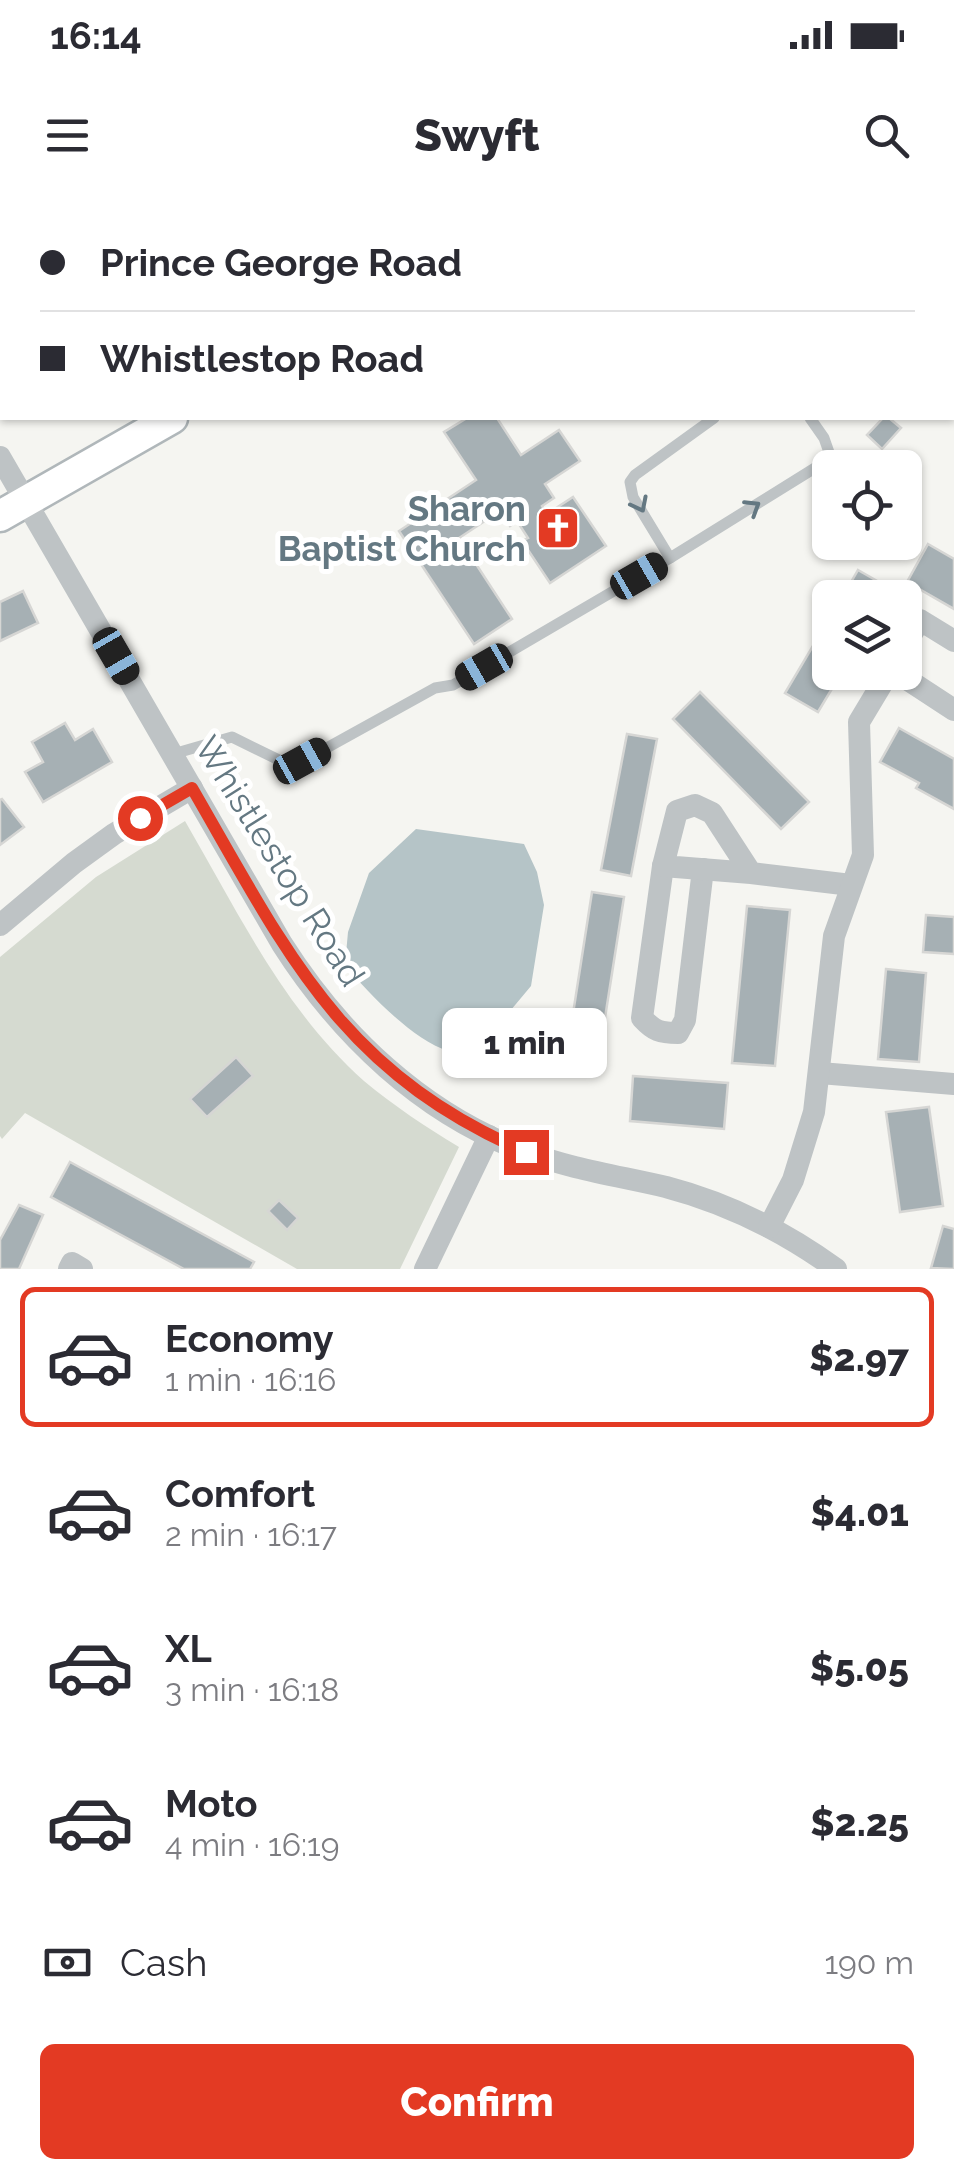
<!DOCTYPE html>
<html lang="en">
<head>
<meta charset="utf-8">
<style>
	body { margin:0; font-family:Raleway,sans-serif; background:#f2f2f3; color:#2b2b33; height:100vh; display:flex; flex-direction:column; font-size:38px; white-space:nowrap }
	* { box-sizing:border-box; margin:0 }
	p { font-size:32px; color:#7c7c81 }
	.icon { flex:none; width:55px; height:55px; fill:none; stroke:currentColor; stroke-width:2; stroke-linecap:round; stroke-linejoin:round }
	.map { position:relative; height:1069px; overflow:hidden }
	.details { display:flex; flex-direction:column; background:#fff; flex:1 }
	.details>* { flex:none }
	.hud { position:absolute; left:0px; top:0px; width:955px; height:220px; box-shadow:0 2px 8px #0004; display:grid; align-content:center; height:220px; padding:0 40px; background:#fff }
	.fabs { position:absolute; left:812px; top:250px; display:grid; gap:20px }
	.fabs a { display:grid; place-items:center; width:110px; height:110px; border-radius:15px; background:#fff; box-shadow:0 2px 8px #0004; font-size:50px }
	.end { position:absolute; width:45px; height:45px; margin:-22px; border:12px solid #e33a23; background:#fff; box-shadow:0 0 0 5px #fff }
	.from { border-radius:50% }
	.bubble { position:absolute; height:70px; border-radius:15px; background:#fff; box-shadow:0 2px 8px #0004; font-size:32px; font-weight:800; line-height:70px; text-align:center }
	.car { position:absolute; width:30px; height:60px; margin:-30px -15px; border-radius:12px; box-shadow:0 0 8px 2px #0007; background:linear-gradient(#222 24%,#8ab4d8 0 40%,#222 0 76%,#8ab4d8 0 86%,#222 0) }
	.hud b { display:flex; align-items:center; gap:35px; height:95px; font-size:38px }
	.hud b+b { border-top:2px solid #e1e1e2 }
	.hud i { width:25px; height:25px; background:#2b2b33 }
	ul { padding:18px 0 0; list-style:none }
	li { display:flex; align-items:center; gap:30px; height:140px; margin:0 20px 15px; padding:0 20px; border:5px solid transparent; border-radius:15px }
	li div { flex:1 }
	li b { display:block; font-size:38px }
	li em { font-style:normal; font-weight:800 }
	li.selected { border-color:#e33a23 }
	li>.icon { width:90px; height:90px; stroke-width:1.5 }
	.pay { display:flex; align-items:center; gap:25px; height:110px; padding:0 40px; font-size:38px }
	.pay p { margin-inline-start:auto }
	.primary-button { display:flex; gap:20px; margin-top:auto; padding:20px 40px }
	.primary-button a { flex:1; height:115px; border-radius:15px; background:#e33a23; color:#fff; font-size:40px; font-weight:800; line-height:115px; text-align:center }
	.status { display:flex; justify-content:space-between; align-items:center; height:70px; padding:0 50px; background:#fff; direction:ltr }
	.status svg { height:28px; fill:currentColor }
	header { display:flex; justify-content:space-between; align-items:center; height:130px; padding:0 40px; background:#fff; font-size:45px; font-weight:800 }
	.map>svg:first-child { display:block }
	.green { fill:#d5dad0 }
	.water { fill:#b5c4c7 }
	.building { fill:#a6b0b4; stroke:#d6d6d4; stroke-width:2.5 }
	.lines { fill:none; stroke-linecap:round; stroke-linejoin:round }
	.secondary-casing { stroke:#b0b7ba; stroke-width:35 }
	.lane { stroke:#bec3c5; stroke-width:11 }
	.street { stroke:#bec3c5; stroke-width:22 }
	.secondary { stroke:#fff; stroke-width:30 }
	.oneway { stroke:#647882 }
	.route { stroke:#e33a23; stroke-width:12 }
	.labels { text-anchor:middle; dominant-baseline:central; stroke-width:10; stroke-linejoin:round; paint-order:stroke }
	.poi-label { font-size:35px; font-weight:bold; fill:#647882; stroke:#fff; text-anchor:end }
	.street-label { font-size:35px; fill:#647882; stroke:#fff }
</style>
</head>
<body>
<div class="status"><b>16:14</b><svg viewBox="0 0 49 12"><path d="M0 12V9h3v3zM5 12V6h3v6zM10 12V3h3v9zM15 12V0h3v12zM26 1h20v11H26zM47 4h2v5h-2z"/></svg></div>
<header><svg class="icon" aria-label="menu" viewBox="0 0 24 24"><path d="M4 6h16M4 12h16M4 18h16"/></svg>Swyft<svg class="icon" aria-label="search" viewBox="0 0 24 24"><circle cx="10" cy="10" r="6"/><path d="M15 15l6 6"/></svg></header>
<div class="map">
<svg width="954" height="1069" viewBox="0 0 954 1069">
	<rect width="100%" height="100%" fill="#f5f5f1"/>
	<!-- green -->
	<path class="green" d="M185 621C238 712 284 810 364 881 394 906 426 927 459 947L400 1069H297L25 913 2 939 0 936V757L96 677Z"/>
	<!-- water -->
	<path class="water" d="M416 629 524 644 537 672 544 705 531 786 479 848C470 850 457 854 448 851 413 840 368 793 345 765L348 732 369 673Z"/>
	<!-- building -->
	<g class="building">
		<polygon points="467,218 497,218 521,255 559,230 580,261 545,284 554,298 542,306 547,314 573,297 606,346 550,383 522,341 528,338 517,321 510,326 500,311 459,338 512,419 474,444 399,331 476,280 444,232"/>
		<polygon points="883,218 889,218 901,228 882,249 867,235"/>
		<polygon points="928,344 954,359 954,409 907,382"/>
		<polygon points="858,370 891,389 886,398 842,398"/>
		<polygon points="23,391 38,423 0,441 0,402"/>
		<polygon points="830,417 830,472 842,472 818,512 785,493"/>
		<polygon points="700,492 809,602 781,629 673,519"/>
		<polygon points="65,523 75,540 93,529 112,562 43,602 25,572 43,562 32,542"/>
		<polygon points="899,528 954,559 954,609 916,588 919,583 880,562"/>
		<polygon points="627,534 657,539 631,676 601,670"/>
		<polygon points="2,599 24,627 0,645 0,600"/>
		<polygon points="592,692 624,697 602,837 570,833"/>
		<polygon points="747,706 790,710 775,866 732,863"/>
		<polygon points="926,715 954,717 954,754 923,752"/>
		<polygon points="886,769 926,773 919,862 878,859"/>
		<polygon points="236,857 253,876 207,917 190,899"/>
		<polygon points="633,876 728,883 724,929 630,921"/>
		<polygon points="929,907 943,1006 900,1012 886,912"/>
		<polygon points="70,962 254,1062 250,1069 184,1069 51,997"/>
		<polygon points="279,1000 298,1018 287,1030 268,1011"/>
		<polygon points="19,1005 43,1015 19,1069 0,1069 0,1040"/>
		<polygon points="943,1026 954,1029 954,1069 931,1068"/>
	</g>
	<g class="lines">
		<!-- secondary casing -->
		<g class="secondary-casing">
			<g id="secondary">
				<polyline points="704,2 713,0"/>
				<polyline points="0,316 172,218"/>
			</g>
		</g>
		<!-- lane -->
		<g class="lane">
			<polyline points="952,144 954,144"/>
			<polyline points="670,358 633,297 630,282 635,275 714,218"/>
			<polyline points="173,554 232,537 287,564 303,561 435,488 453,485 670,358 831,258 824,238 810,218"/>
		</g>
		<!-- street -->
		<g class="street">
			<polyline points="204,0 206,2"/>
			<polyline points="892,0 895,2"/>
			<polyline points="952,43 954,44"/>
			<path d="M0 257 282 744C340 835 422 914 526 952 571 969 619 976 666 987 727 1003 785 1032 836 1069"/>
			<polyline points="905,445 920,420 954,441"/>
			<polyline points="896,472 954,510"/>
			<path d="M663 666 642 818C654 831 660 833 678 833L685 820 703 669"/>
			<polyline points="751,673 663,666 677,611 695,605 712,613 751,673 851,685"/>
			<polyline points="0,725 74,663 114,634 192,588"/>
			<polyline points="820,873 954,884"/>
			<polyline points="769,1027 793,980 814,912 834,736 863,655 859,522 889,472"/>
			<polyline points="69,1069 72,1063 82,1069"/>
			<polyline points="425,1069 489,936"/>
		</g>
		<!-- secondary -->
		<use href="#secondary" class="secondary"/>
	</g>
	<!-- one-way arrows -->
	<defs><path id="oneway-chevron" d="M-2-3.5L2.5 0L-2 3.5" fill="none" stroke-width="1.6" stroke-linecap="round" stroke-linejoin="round" transform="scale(2.5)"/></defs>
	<g class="oneway">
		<use href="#oneway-chevron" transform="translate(640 305) rotate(63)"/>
		<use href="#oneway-chevron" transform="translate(753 307) rotate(-32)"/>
	</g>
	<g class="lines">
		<!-- route -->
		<path class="route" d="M140 618 192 588C288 754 340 871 526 952"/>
	</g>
	<!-- icons -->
	<defs>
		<g id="church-square" transform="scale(2.25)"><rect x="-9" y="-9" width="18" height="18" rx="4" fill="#e33a23" stroke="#fff"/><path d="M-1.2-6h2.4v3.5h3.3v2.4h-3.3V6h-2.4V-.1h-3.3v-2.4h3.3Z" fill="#fff"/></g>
	</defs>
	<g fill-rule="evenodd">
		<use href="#church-square" x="558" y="328"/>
	</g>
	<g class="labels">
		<!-- poi labels -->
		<g class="poi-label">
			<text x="526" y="308">Sharon<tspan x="526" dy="40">Baptist Church</tspan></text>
		</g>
		<!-- street labels -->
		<g class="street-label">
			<text transform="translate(280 661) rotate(58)">Whistlestop Road</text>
		</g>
	</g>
</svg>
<div class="fabs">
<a><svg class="icon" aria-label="locate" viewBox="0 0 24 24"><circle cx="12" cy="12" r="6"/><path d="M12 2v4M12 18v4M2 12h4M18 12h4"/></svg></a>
<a><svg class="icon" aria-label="layers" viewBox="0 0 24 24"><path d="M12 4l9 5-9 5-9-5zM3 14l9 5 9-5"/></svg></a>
</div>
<i class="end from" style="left:140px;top:618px"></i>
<i class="end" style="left:526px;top:952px"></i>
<div class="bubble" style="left:442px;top:808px;width:165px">1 min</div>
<i class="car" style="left:639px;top:376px;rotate:60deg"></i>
<i class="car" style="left:116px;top:456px;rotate:150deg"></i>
<i class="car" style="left:484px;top:467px;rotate:240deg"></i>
<i class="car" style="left:302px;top:561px;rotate:61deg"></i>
<div class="hud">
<b><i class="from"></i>Prince George Road</b>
<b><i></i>Whistlestop Road</b>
</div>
</div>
<section class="details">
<ul>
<li class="selected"><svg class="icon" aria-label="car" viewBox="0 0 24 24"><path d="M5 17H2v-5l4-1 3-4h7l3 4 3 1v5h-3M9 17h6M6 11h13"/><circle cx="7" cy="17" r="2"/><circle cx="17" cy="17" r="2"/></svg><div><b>Economy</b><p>1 min · 16:16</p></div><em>$2.97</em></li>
<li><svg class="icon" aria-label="car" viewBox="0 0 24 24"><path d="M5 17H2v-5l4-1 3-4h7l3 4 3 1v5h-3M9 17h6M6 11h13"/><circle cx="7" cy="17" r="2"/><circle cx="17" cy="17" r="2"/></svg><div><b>Comfort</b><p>2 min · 16:17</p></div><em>$4.01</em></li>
<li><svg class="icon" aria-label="car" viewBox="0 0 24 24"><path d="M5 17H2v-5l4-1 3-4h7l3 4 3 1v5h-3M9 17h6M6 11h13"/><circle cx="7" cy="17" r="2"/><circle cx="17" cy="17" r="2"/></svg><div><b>XL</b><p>3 min · 16:18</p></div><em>$5.05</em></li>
<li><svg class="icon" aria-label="car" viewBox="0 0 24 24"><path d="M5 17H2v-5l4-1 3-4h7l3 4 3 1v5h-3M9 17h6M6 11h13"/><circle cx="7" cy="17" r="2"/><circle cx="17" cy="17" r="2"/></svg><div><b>Moto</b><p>4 min · 16:19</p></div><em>$2.25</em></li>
</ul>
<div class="pay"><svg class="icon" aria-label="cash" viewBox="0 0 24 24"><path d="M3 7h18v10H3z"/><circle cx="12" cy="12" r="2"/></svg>Cash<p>190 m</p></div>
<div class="primary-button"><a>Confirm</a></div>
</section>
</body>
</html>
